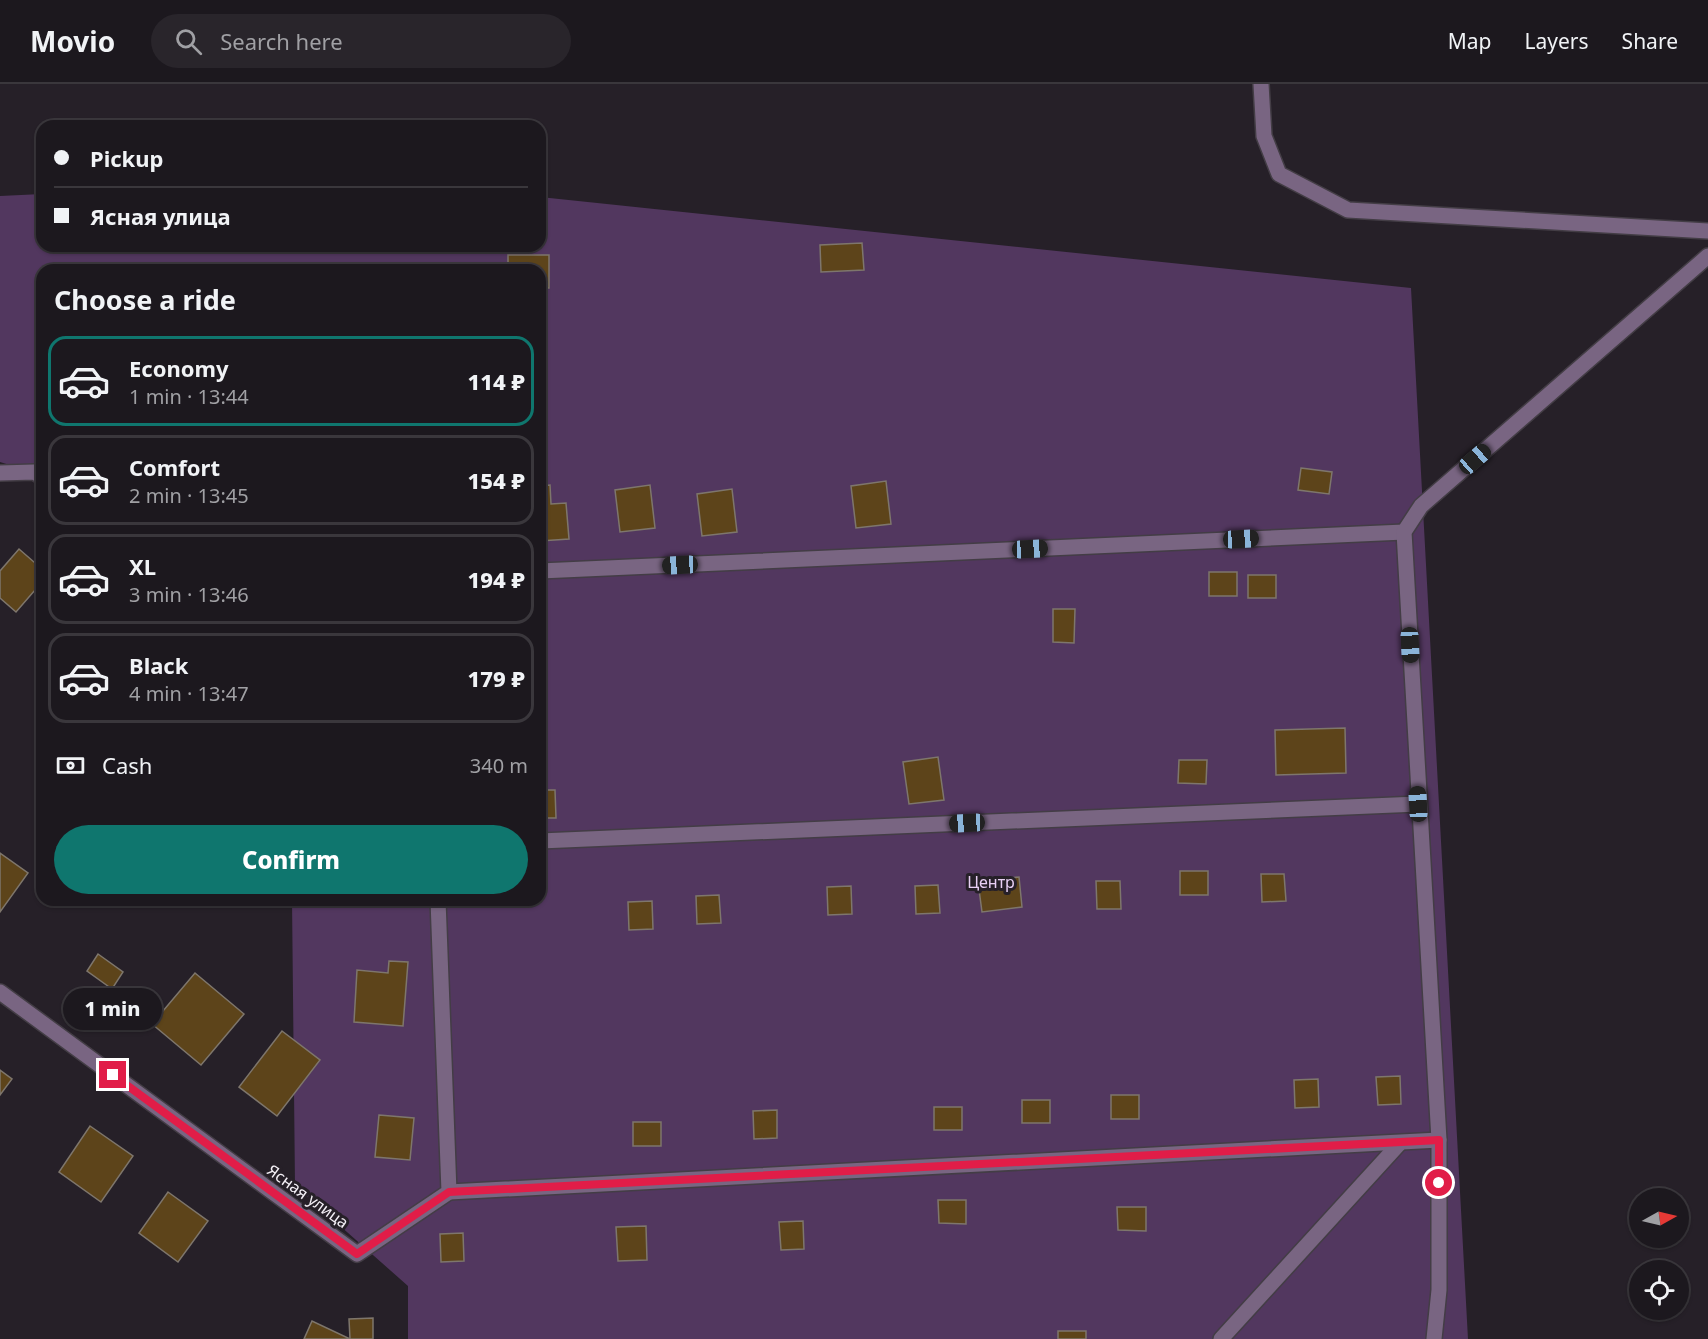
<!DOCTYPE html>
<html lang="en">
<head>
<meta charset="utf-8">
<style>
	body { margin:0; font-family:"Noto Sans",sans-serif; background:#29252b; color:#f1f3f6; height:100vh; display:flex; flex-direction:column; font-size:22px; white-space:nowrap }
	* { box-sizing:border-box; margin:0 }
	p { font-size:20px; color:#a0a0a4 }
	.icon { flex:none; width:33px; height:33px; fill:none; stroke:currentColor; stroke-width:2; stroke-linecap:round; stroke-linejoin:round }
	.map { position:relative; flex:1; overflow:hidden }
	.panel { position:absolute; left:36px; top:180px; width:510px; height:642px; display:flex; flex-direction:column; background:#1c181e; border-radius:18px; box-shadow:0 2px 4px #0004,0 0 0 2px #3a373c }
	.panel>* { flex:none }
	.hud { position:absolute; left:36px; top:36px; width:510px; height:132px; border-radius:18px; box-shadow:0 2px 4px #0004,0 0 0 2px #3a373c; display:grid; align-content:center; height:132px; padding:0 18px; background:#1c181e }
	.needle { width:39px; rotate:82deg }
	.controls { position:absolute; left:1629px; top:1104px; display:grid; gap:12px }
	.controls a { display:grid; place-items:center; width:60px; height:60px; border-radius:50%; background:#1c181e; box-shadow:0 2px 4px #0004,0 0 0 2px #3a373c; font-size:30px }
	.end { position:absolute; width:27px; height:27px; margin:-14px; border:8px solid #e11d48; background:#fff; box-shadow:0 0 0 3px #fff }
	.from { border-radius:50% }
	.bubble { position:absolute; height:42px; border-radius:21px; background:#1c181e; box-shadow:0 2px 4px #0004,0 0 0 2px #3a373c; font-size:20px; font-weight:800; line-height:42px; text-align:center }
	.car { position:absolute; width:18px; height:36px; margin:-18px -9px; border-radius:8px; box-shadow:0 0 4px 2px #0007; background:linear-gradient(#222 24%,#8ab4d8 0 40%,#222 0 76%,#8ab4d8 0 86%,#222 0) }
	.hud b { display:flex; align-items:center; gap:21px; height:57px; font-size:22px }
	.hud b+b { border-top:2px solid #3a373c }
	.hud i { width:15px; height:15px; background:#f1f3f6 }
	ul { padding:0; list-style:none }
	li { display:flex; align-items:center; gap:18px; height:90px; margin:0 12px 9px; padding:0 6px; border:3px solid #3a373c; border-radius:18px }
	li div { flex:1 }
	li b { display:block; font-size:22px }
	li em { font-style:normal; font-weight:800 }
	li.selected { border-color:#0f766e }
	li>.icon { width:54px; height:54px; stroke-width:1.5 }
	h2 { padding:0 18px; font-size:27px; line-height:72px }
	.pay { display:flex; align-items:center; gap:15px; height:66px; padding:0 18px; font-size:22px }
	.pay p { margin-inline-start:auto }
	.primary-button { display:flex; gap:12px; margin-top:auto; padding:12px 18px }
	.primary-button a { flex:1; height:69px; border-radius:36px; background:#0f766e; color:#fff; font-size:24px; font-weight:800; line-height:69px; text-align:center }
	header { display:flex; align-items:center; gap:36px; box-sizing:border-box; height:84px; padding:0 30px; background:#1c181e; border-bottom:2px solid #3a373c }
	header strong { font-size:28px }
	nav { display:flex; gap:33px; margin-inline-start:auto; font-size:21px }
	.search { width:420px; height:54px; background:#29252b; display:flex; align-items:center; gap:15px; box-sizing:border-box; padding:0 21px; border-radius:33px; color:#a0a0a4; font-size:22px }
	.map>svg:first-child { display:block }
	.green { fill:#52375f }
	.building { fill:#5d441a; stroke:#7e766c; stroke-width:1.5 }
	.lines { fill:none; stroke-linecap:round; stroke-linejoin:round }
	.minor-casing { stroke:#433d45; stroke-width:18 }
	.minor { stroke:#796582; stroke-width:15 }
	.route { stroke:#e11d48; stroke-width:8 }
	.labels { text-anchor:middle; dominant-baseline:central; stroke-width:6; stroke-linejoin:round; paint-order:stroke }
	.park-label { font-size:16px; fill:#e8cff4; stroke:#262028 }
	.street-label { font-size:16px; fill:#f4f0f6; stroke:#262028 }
</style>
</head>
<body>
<header>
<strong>Movio</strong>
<div class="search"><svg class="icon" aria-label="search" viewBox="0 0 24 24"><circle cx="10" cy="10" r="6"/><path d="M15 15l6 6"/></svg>Search here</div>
<nav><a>Map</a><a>Layers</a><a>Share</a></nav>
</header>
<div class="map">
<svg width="1708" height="1255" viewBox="0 0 1708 1255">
	<rect width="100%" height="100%" fill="#262028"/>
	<!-- green -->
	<polygon class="green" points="42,110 42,162 540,162 540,113 1411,204 1468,1255 408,1255 408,1202 295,1102 292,816 540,816 540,186 42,186 42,391 0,378 0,112"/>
	<!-- building -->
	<g class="building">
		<polygon points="862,159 864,186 821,188 820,161"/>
		<polygon points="508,171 549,171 549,204 540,204 540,186 508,186"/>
		<polygon points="1301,384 1332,388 1329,410 1298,406"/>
		<polygon points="886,397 891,440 856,444 851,402"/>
		<polygon points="550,401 551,420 566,419 569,455 540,457 540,402"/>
		<polygon points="650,401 655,444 620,448 615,406"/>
		<polygon points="732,405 737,448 702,452 697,410"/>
		<polygon points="19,465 42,485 42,498 16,528 0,514 0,487"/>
		<rect x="1209" y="488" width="28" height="24"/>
		<rect x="1248" y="491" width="28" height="23"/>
		<polygon points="1053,525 1075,525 1074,559 1053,558"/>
		<polygon points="1345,644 1346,689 1276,691 1275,646"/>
		<polygon points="938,673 944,716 909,720 903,678"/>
		<polygon points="1179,676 1207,676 1206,700 1178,699"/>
		<polygon points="540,706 555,706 556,734 540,734"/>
		<polygon points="0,769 28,789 0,828"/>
		<rect x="1180" y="787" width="28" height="24"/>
		<polygon points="1261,790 1284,790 1286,817 1262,818"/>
		<polygon points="1019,793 1022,823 982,828 978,798"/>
		<polygon points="1096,797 1120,797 1121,825 1097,825"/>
		<polygon points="938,801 940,829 916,830 915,802"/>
		<polygon points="851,802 852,830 828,831 827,803"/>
		<polygon points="719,811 721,839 697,840 696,812"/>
		<polygon points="652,817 653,845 629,846 628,818"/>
		<polygon points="98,870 123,888 112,905 87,887"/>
		<polygon points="389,877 408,878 403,942 354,938 357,886 388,889"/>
		<polygon points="195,889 244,930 201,981 152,940"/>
		<polygon points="282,947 320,976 277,1032 239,1003"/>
		<polygon points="0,986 12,995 0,1011"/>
		<polygon points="1400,992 1401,1020 1378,1021 1376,993"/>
		<polygon points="1318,995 1319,1023 1295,1024 1294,996"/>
		<rect x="1111" y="1011" width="28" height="24"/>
		<rect x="1022" y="1016" width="28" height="23"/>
		<rect x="934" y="1023" width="28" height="23"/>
		<polygon points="777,1026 777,1054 754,1055 753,1027"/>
		<polygon points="379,1031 414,1034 410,1076 375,1073"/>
		<rect x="633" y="1038" width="28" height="24"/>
		<polygon points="90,1042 133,1072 101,1118 59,1088"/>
		<polygon points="168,1108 208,1137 178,1178 139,1149"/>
		<polygon points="938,1116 966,1116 966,1140 939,1139"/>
		<polygon points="1117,1123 1146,1123 1146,1147 1118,1146"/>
		<polygon points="803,1137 804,1165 781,1166 779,1138"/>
		<polygon points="646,1142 647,1176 618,1177 616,1143"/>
		<polygon points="463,1149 464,1177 441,1178 440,1150"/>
		<polygon points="373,1234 373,1255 304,1255 312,1237 350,1255 349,1235"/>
		<rect x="1058" y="1247" width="28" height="8"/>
	</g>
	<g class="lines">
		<!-- minor casing -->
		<g class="minor-casing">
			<g id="minor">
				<polyline points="1261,0 1264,52 1279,90 1348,126 1708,147"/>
				<polyline points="0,389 34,388 42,393"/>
				<polyline points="540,487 1404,448"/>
				<polyline points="540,757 1418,720"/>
				<polyline points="0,908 357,1170 449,1108 438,816"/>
				<polyline points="449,1108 1439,1056"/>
				<polyline points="1221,1255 1399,1060"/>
				<polyline points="1434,1255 1439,1206 1439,1056 1404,448 1421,422 1708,172"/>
			</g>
		</g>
		<!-- minor -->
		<use href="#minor" class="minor"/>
	</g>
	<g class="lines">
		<!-- route -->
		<polyline class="route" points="113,991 357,1170 449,1108 1439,1056 1439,1099"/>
	</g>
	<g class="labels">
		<!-- park labels -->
		<g class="park-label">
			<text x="991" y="798">Центр</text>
		</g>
		<!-- street labels -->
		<g class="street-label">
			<text transform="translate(308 1112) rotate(36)">Ясная улица</text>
		</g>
	</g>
</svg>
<div class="controls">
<a><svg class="needle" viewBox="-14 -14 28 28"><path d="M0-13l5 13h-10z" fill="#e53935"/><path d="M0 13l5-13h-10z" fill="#a0a0a4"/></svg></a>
<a><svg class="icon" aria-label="locate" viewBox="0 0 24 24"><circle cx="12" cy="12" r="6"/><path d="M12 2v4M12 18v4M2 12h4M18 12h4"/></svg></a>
</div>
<i class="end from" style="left:1439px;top:1099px"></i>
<i class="end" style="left:113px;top:991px"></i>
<div class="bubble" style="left:63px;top:904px;width:99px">1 min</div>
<i class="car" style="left:1475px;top:375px;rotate:49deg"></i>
<i class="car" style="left:1241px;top:455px;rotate:87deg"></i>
<i class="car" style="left:1030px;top:465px;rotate:87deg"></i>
<i class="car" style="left:680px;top:481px;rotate:267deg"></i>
<i class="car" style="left:1410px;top:561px;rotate:177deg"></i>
<i class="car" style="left:1418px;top:720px;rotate:357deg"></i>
<i class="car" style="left:967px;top:739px;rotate:267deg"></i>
<div class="hud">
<b><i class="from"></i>Pickup</b>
<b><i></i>Ясная улица</b>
</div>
<section class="panel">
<h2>Choose a ride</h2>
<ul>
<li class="selected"><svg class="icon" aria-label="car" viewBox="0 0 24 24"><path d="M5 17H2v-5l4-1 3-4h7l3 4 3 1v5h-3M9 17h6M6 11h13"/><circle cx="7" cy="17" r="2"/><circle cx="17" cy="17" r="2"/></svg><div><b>Economy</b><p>1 min · 13:44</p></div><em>114 ₽</em></li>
<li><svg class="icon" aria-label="car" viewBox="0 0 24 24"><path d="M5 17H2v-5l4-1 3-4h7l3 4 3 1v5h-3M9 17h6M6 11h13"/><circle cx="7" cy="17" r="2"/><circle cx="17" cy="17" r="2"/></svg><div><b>Comfort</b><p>2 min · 13:45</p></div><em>154 ₽</em></li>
<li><svg class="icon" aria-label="car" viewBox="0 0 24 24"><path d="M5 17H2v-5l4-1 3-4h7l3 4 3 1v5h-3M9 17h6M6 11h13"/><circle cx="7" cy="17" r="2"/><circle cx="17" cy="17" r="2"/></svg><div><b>XL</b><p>3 min · 13:46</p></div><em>194 ₽</em></li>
<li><svg class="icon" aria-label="car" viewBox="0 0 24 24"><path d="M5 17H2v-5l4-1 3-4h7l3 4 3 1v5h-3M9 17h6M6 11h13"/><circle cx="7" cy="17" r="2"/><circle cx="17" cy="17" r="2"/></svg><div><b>Black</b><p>4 min · 13:47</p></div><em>179 ₽</em></li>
</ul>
<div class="pay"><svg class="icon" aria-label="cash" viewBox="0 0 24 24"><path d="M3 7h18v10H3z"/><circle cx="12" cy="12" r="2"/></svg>Cash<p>340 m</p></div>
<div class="primary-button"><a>Confirm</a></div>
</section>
</div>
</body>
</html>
